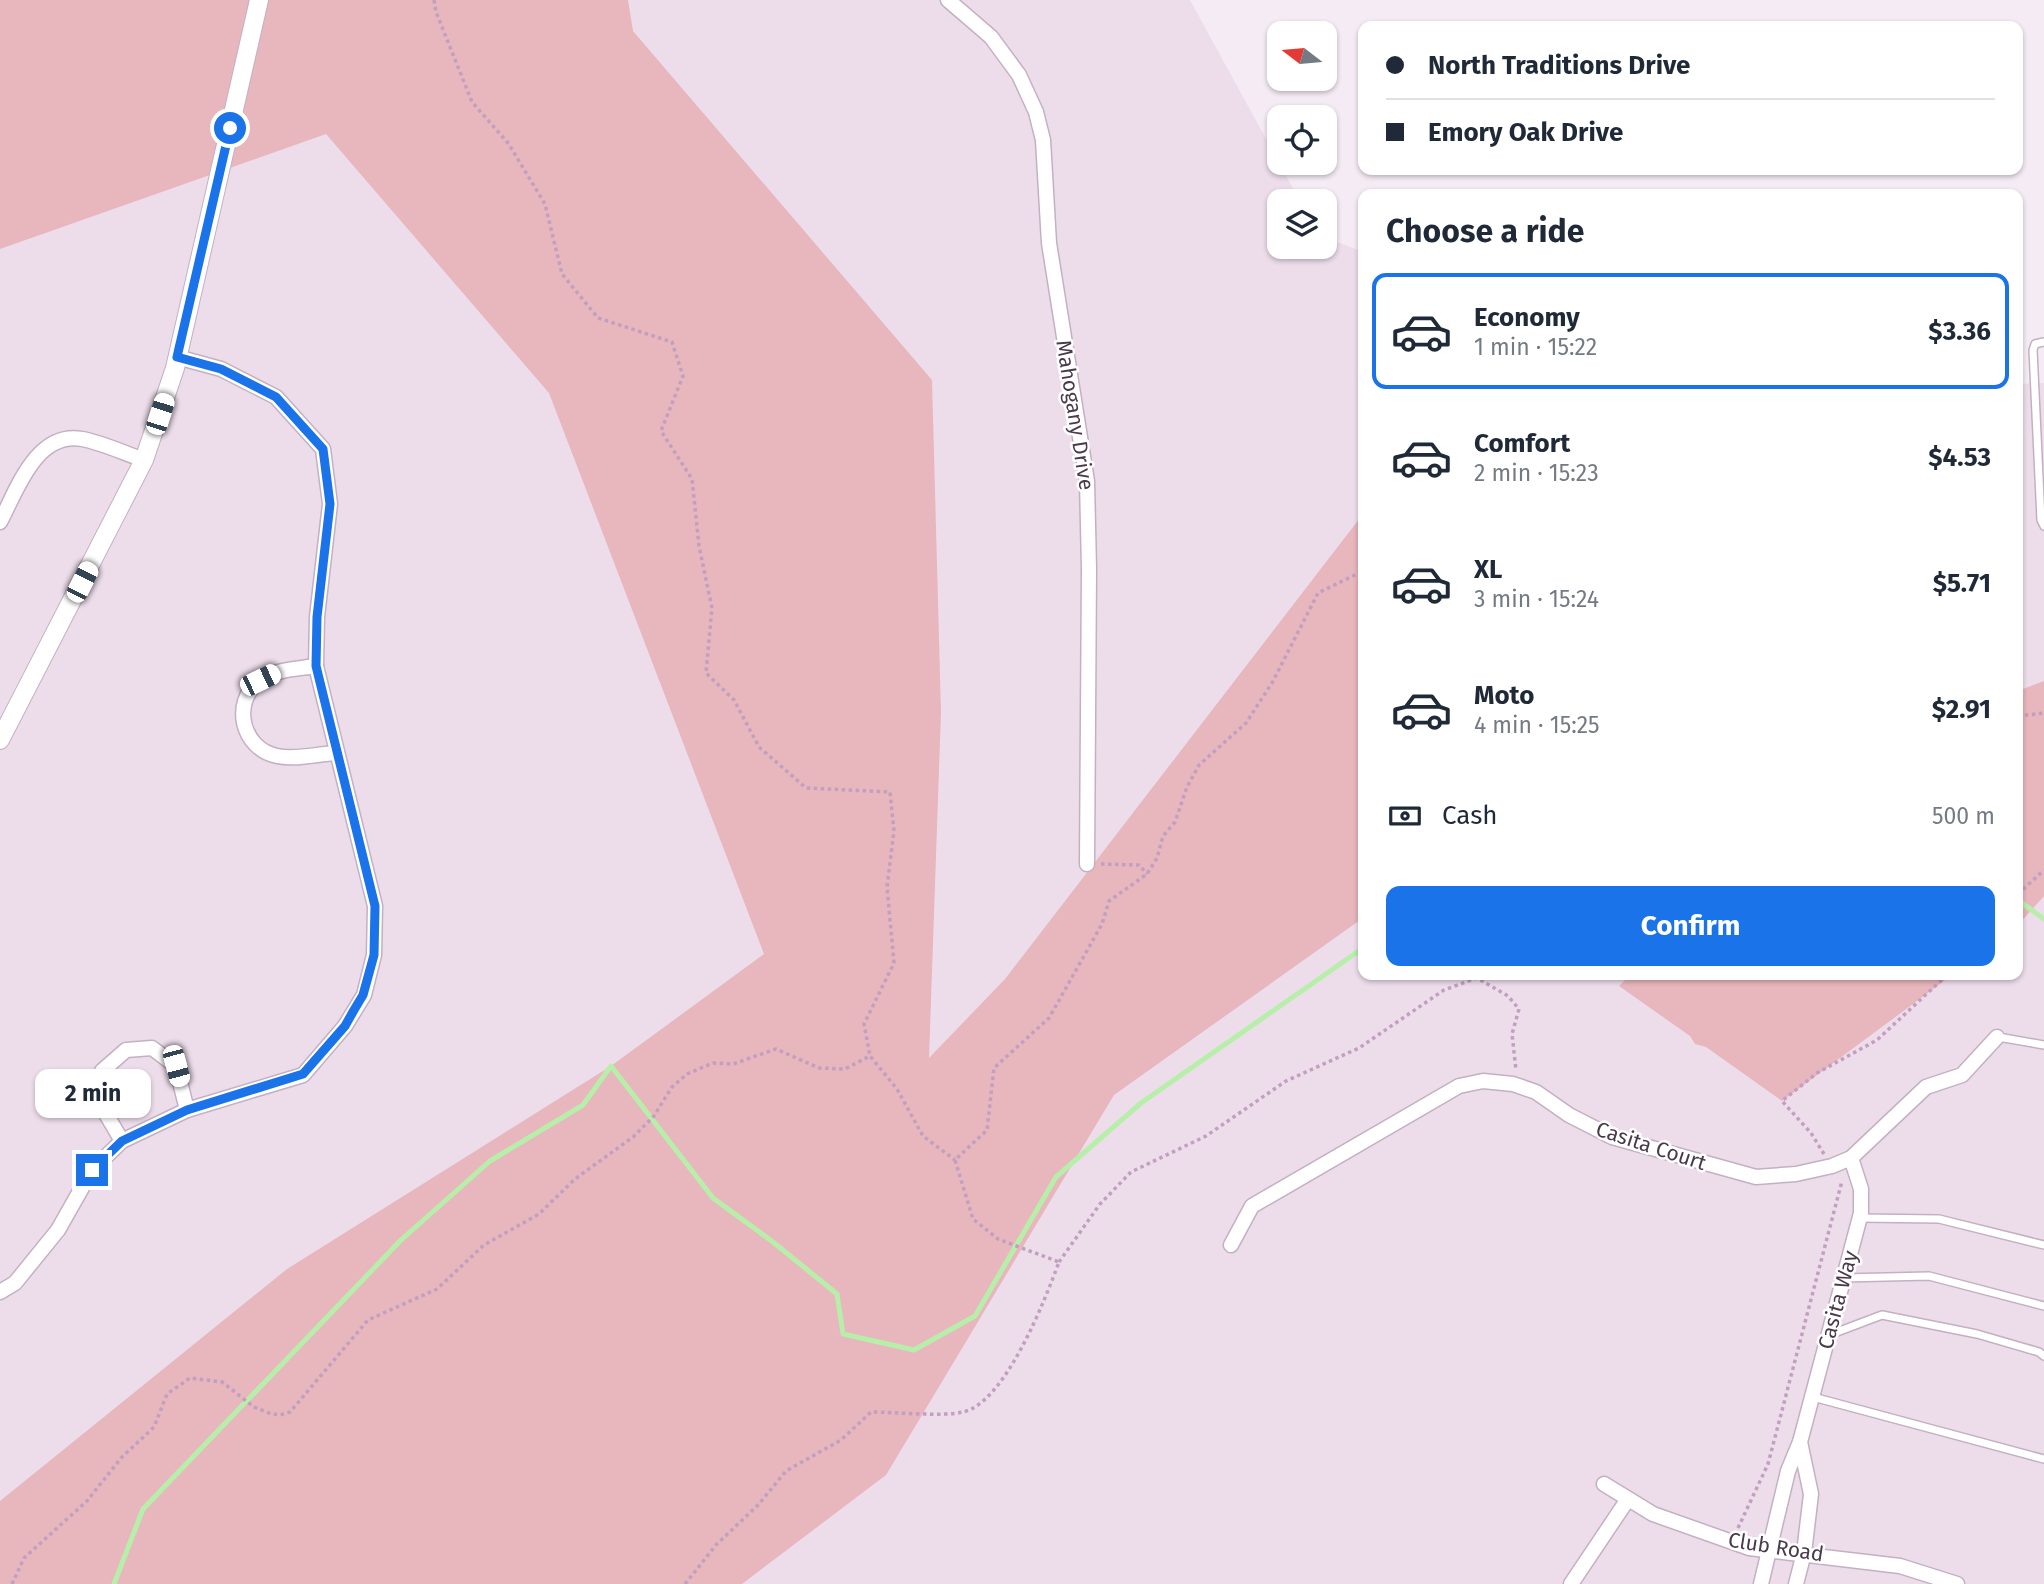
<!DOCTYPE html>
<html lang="en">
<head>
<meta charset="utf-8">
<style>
	body { margin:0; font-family:"Fira Sans",sans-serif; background:#f6f6f7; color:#1f2937; height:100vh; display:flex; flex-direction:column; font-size:26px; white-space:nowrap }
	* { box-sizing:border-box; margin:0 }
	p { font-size:23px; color:#747a83 }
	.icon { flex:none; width:38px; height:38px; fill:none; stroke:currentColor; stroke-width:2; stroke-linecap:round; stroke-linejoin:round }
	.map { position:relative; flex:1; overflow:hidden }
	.drawer { position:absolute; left:1358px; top:189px; width:665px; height:791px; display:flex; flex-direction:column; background:#fff; border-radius:14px; box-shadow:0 2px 5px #0004 }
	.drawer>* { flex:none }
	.top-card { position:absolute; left:1358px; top:21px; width:665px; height:154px; border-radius:14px; box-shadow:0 2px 5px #0004; display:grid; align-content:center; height:154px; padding:0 28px; background:#fff }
	.needle { width:46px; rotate:286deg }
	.tools { position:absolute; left:1267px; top:21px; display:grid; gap:14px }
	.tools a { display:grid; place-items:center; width:70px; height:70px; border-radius:14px; background:#fff; box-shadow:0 2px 5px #0004; font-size:35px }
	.end { position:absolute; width:32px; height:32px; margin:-16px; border:9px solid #1a73e8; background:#fff; box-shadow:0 0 0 4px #fff }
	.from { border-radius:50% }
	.bubble { position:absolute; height:49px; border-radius:14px; background:#fff; box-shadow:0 2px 5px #0004; font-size:23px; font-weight:700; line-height:49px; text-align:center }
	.car { position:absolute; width:21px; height:42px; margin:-21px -10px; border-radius:9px; box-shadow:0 0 5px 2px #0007; background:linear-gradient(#fff 24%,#345 0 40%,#fff 0 76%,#345 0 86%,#fff 0) }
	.top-card b { display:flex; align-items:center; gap:24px; height:66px; font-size:26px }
	.top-card b+b { border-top:2px solid #e0e1e3 }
	.top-card i { width:18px; height:18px; background:#1f2937 }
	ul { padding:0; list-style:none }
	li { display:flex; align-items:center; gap:21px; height:116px; margin:0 14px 10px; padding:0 14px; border:4px solid transparent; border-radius:14px }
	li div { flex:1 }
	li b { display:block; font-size:26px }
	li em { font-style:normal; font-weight:700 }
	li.current { border-color:#1a73e8 }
	li>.icon { width:63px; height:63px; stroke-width:1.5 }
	h2 { padding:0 28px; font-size:32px; line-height:84px }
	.pay { display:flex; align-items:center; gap:18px; height:77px; padding:0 28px; font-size:26px }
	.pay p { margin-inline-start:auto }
	.primary-button { display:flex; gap:14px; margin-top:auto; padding:14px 28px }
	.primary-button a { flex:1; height:80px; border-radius:14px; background:#1a73e8; color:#fff; font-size:28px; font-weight:700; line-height:80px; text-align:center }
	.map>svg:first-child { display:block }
	.residential { fill:#edddeb }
	.green { fill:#e8b6bd }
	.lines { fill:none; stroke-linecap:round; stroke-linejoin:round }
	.stream { stroke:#b7efaa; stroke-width:5 }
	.service-casing { stroke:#c3b1c2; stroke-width:10 }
	.minor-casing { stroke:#c3b1c2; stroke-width:17 }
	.tertiary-casing { stroke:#c3b1c2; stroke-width:20 }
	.path { stroke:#c29fc0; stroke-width:3.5; stroke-dasharray:3.5 3.5; stroke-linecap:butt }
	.service { stroke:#fff; stroke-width:7 }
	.minor { stroke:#fff; stroke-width:14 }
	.tertiary { stroke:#fff; stroke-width:18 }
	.route { stroke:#1a73e8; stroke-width:9 }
	.labels { text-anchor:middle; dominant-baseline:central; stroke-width:5; stroke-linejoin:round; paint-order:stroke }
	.street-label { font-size:21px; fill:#493949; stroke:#fff }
</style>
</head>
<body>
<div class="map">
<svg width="2044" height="1584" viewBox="0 0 2044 1584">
	<rect width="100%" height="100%" fill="#f5ebf4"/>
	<!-- residential -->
	<polygon class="residential" points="0,0 1190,0 1300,201 1279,201 1279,247 1325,247 1325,237 1363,252 1363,975 2018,975 2018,384 2044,383 2044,1584 0,1584"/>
	<!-- green -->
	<g class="green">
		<polygon points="0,0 628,0 633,31 932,380 941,712 929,1058 1005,979 1363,514 1363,918 1114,1095 886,1475 742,1584 0,1584 0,1501 287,1269 611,1066 764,954 549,393 326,134 0,249"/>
		<polygon points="2044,681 2044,896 2018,925 2018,691"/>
		<polygon points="1630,975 1952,975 1782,1101 1706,1047 1695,1044 1690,1036 1619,986"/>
	</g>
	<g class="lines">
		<!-- stream -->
		<g class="stream">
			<polyline points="2018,900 2044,919"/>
			<polyline points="114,1584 143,1509 401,1240 490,1161 583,1105 611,1066 713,1198 773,1242 837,1294 843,1334 914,1350 975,1316 1056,1177 1141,1103 1363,948"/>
		</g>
		<!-- service casing -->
		<g class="service-casing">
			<g id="service">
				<polyline points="2044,342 2035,344 2033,350 2041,520 2044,526"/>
				<polyline points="1998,1037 2044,1045"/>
				<polyline points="1860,1218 1939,1219 2044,1245"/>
				<polyline points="1843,1278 1929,1276 2044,1306"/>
				<polyline points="1829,1335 1882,1315 1977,1334 2039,1352 2044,1356"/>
				<polyline points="1813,1397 2044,1459"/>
			</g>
		</g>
		<!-- minor casing -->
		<g class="minor-casing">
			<g id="minor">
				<polyline points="948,0 991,37 1019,75 1036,112 1043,140 1049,243 1087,481 1089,569 1087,864"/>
				<path d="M0 522C17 490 36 431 82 439 103 443 124 453 144 460"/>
				<path d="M316 666C297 669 275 669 259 681 231 703 242 749 277 756 295 760 317 754 336 753"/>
				<polyline points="122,1141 99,1102 102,1071 126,1050 152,1048 176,1066 187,1110"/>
				<polyline points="1231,1245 1252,1206 1459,1086 1483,1081 1513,1084 1536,1092 1569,1115 1612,1137 1756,1177 1796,1174 1832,1166 1851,1158 1926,1087 1962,1075 1997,1037"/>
				<polyline points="0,1292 15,1283 58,1230 92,1170 122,1141 187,1110 303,1075 345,1026 364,995 374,955 375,906 316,666 317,617 330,504 323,449 276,397 221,369 177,357"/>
				<polyline points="1604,1484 1653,1514 1749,1548 1900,1566 1957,1584"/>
				<polyline points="1571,1584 1628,1499"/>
				<polyline points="1761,1584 1788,1471 1800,1442 1861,1213 1861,1189 1851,1158"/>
				<polyline points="1796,1584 1804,1553 1811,1494 1800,1442"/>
			</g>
		</g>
		<!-- tertiary casing -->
		<g class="tertiary-casing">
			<polyline id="tertiary" points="0,740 144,460 175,368 259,0"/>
		</g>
		<!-- path -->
		<g class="path">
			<polyline points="434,0 436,12 472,102 508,143 545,204 562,274 598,318 672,342 683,376 661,431 692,479 699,546 712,608 706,673 734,700 759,747 806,788 890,792 894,831 887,887 894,963 864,1024 870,1056"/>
			<polyline points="2018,716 2044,713"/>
			<polyline points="1101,864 1139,865 1147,874"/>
			<polyline points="2018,894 2044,870"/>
			<polyline points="1824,1154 1811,1133 1782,1101 1817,1073 1877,1040 1947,975"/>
			<polyline points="1059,1262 1100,1204 1131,1172 1206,1136 1286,1081 1359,1048 1444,990 1477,978 1508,996 1519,1009 1512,1034 1516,1070"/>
			<polyline points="1738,1528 1768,1464 1842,1181"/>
			<polyline points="12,1584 24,1558 87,1501 121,1458 154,1427 167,1394 190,1378 222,1382 254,1407 269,1413 280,1415 290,1412 368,1320 437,1289 484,1245 539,1214 575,1179 633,1137 654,1116 672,1087 687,1074 713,1063 733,1064 776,1049 819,1068 845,1069 870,1056 897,1089 923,1136 955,1160"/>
			<path d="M685 1584 716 1545 758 1505 786 1471 841 1440 871 1412C895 1412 942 1417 963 1412 1005 1403 1045 1300 1059 1262L998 1239 973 1219 955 1160 987 1130 994 1068 1049 1018 1102 924 1109 901 1147 874 1157 858 1163 836 1175 822 1187 787 1199 765 1246 723 1272 683 1318 593 1363 571"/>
		</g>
		<!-- service -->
		<use href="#service" class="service"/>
		<!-- minor -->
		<use href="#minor" class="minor"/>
		<!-- tertiary -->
		<use href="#tertiary" class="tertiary"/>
	</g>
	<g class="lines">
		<!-- route -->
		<polyline class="route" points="92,1170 122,1141 187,1110 303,1074 345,1026 354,1010 363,995 374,955 375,906 316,666 317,617 330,504 323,449 276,397 221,369 177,357 230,128"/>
	</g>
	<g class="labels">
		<!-- street labels -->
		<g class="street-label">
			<text transform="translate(1075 415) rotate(81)">Mahogany Drive</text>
			<text transform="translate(1651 1146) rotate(18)">Casita Court</text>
			<text transform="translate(1838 1300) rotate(-75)">Casita Way</text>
			<text transform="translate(1776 1547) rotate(9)">Club Road</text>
		</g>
	</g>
</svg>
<div class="tools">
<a><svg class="needle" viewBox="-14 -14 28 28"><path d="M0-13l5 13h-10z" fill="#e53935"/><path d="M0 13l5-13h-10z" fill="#747a83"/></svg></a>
<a><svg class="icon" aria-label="locate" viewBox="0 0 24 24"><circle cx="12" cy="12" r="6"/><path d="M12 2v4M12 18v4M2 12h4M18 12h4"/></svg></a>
<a><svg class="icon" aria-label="layers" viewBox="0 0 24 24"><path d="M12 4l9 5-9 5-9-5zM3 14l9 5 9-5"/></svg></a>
</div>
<i class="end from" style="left:230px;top:128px"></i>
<i class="end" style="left:92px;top:1170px"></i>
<div class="bubble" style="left:35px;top:1069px;width:116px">2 min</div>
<i class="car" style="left:160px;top:414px;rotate:18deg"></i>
<i class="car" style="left:82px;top:582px;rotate:27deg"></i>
<i class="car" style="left:260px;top:680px;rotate:64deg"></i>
<i class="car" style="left:176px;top:1066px;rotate:165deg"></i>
<div class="top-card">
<b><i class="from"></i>North Traditions Drive</b>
<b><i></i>Emory Oak Drive</b>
</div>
<section class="drawer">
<h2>Choose a ride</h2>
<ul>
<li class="current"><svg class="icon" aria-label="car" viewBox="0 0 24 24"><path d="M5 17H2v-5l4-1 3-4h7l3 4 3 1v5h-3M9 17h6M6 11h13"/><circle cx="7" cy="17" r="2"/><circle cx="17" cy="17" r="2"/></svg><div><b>Economy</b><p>1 min · 15:22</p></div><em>$3.36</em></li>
<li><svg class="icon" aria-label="car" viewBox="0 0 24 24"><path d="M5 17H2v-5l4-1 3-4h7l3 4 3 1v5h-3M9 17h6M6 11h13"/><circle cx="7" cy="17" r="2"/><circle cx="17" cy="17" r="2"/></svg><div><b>Comfort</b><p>2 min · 15:23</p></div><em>$4.53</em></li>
<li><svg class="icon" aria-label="car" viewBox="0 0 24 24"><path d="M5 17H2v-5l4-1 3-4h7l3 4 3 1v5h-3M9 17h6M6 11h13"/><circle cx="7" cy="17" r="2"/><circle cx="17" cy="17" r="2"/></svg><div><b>XL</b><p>3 min · 15:24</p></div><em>$5.71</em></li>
<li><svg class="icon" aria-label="car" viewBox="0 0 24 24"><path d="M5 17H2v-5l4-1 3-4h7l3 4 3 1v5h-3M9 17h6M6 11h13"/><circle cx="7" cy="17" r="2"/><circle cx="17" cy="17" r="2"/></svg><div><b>Moto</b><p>4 min · 15:25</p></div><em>$2.91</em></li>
</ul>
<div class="pay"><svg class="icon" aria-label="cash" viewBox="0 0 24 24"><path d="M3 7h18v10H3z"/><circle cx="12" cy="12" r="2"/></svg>Cash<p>500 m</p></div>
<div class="primary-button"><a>Confirm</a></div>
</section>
</div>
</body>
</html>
